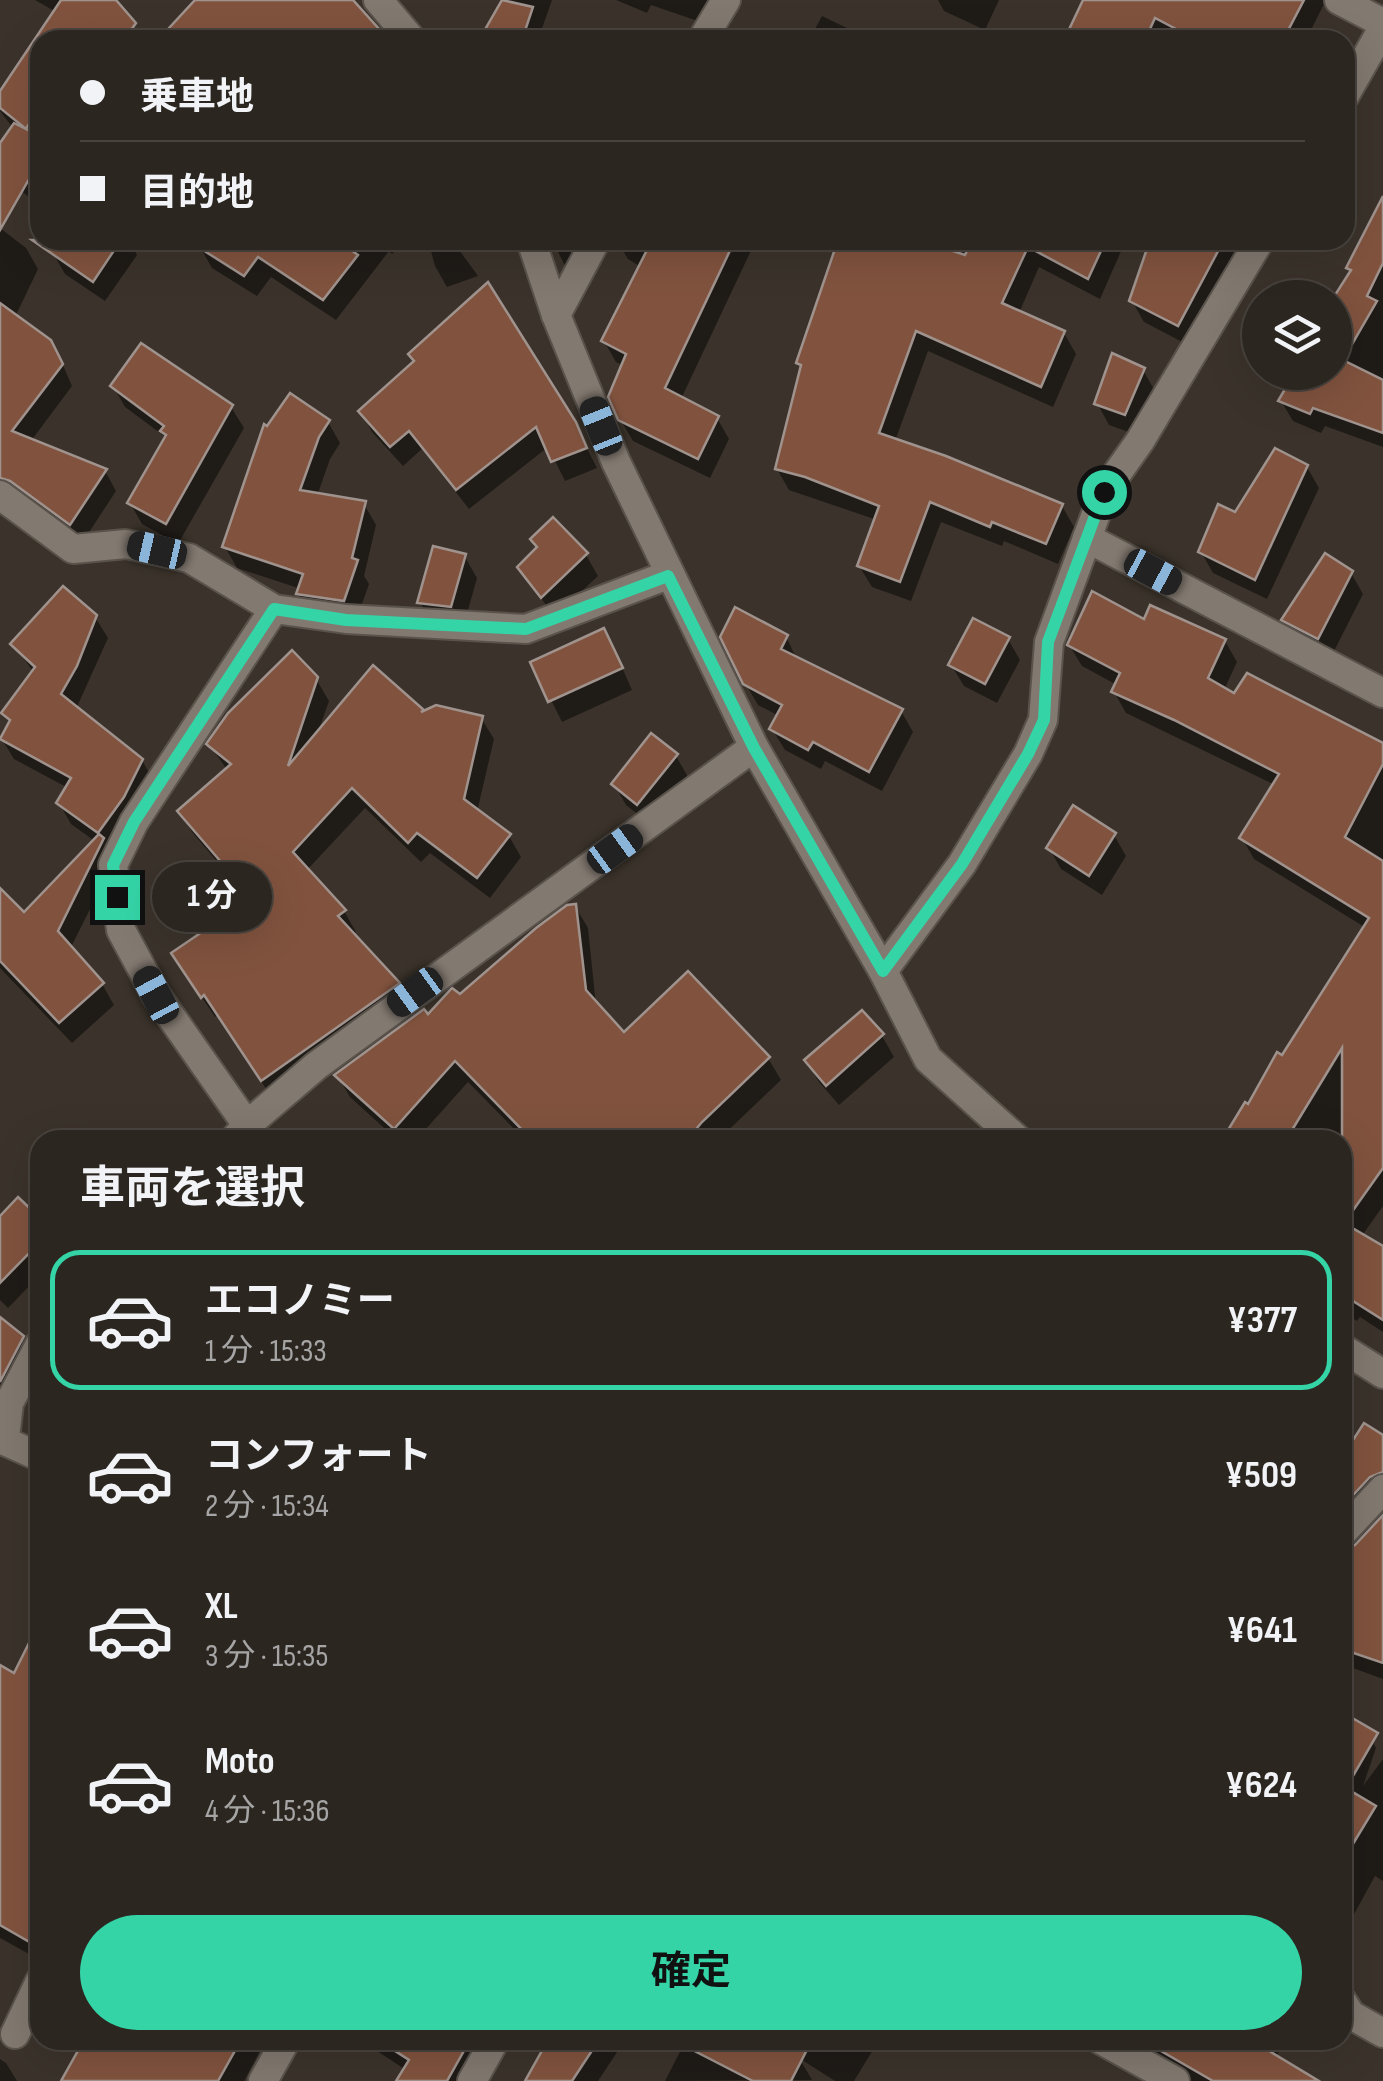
<!DOCTYPE html>
<html lang="ja">
<head>
<meta charset="utf-8">
<style>
	body { margin:0; font-family:"Sofia Sans Condensed","Noto Sans JP",sans-serif; background:#38322d; color:#f1f3f6; height:100vh; display:flex; flex-direction:column; font-size:38px; white-space:nowrap }
	* { box-sizing:border-box; margin:0 }
	p { font-size:32px; color:#a6a5a5 }
	.icon { flex:none; width:55px; height:55px; fill:none; stroke:currentColor; stroke-width:2; stroke-linecap:round; stroke-linejoin:round }
	.map { position:relative; flex:1; overflow:hidden }
	.panel { position:absolute; left:30px; top:1130px; width:1322px; height:920px; display:flex; flex-direction:column; background:#2c2620; border-radius:30px; box-shadow:0 10px 40px #0002,0 0 0 2px #48433e }
	.panel>* { flex:none }
	.hud { position:absolute; left:30px; top:30px; width:1325px; height:220px; border-radius:30px; box-shadow:0 10px 40px #0002,0 0 0 2px #48433e; display:grid; align-content:center; height:220px; padding:0 50px; background:#2c2620 }
	.buttons { position:absolute; left:1242px; top:280px; display:grid; gap:20px }
	.buttons a { display:grid; place-items:center; width:110px; height:110px; border-radius:50%; background:#2c2620; box-shadow:0 10px 40px #0002,0 0 0 2px #48433e; font-size:50px }
	.end { position:absolute; width:45px; height:45px; margin:-22px; border:12px solid #34d4a7; background:#111; box-shadow:0 0 0 5px #111 }
	.from { border-radius:50% }
	.bubble { position:absolute; height:70px; border-radius:35px; background:#2c2620; box-shadow:0 10px 40px #0002,0 0 0 2px #48433e; font-size:32px; font-weight:700; line-height:70px; text-align:center }
	.car { position:absolute; width:30px; height:60px; margin:-30px -15px; border-radius:12px; box-shadow:0 0 8px 2px #0007; background:linear-gradient(#222 24%,#8ab4d8 0 40%,#222 0 76%,#8ab4d8 0 86%,#222 0) }
	.hud b { display:flex; align-items:center; gap:35px; height:95px; font-size:38px }
	.hud b+b { border-top:2px solid #48433e }
	.hud i { width:25px; height:25px; background:#f1f3f6 }
	ul { padding:0; list-style:none }
	li { display:flex; align-items:center; gap:30px; height:140px; margin:0 20px 15px; padding:0 30px; border:5px solid transparent; border-radius:30px }
	li div { flex:1 }
	li b { display:block; font-size:38px }
	li em { font-style:normal; font-weight:700 }
	li.selected { border-color:#34d4a7 }
	li>.icon { width:90px; height:90px; stroke-width:1.5 }
	h2 { padding:0 50px; font-size:45px; line-height:120px }
	.cta { display:flex; gap:20px; margin-top:auto; padding:20px 50px }
	.cta a { flex:1; height:115px; border-radius:60px; background:#34d4a7; color:#111; font-size:40px; font-weight:700; line-height:115px; text-align:center }
	.map>svg:first-child { display:block }
	.shadow { fill:#0007 }
	.building { fill:#81533e; stroke:#a0938e; stroke-width:2.5 }
	.lines { fill:none; stroke-linecap:round; stroke-linejoin:round }
	.minor-casing { stroke:#59534c; stroke-width:32 }
	.minor { stroke:#827970; stroke-width:28 }
	.route { stroke:#34d4a7; stroke-width:12 }
</style>
</head>
<body>
<div class="map">
<svg width="1383" height="2081" viewBox="0 0 1383 2081">
	<rect width="100%" height="100%" fill="#3b332b"/>
	<!-- shadow -->
	<g class="shadow">
		<polygon points="35,0 112,0 143,40 40,40 38,204 5,178 0,169 0,147 13,128 0,111 0,96 56,12"/>
		<polygon points="505,0 552,0 538,40 489,40 486,33"/>
		<polygon points="616,0 729,0 718,28 651,5 647,13"/>
		<polygon points="938,0 999,0 985,30 944,11"/>
		<polygon points="1086,0 1326,0 1306,40 1067,40"/>
		<polygon points="822,16 872,40 809,40"/>
		<polygon points="1383,213 1383,447 1325,426 1321,433 1293,421 1281,401 1335,372 1335,299 1352,274 1349,268"/>
		<polygon points="0,228 26,248 38,269 16,315 62,363 72,386 31,441 105,471 116,491 82,543 40,512 28,492 0,463"/>
		<polygon points="62,240 129,240 137,255 105,301 65,274 53,253"/>
		<polygon points="206,240 406,240 392,254 389,251 336,320 271,277 257,296 212,268 200,247"/>
		<polygon points="428,240 452,240 478,276 447,287 435,266"/>
		<polygon points="552,240 756,240 681,399 717,418 729,439 710,478 633,441 620,419 624,366 616,362 604,341 641,267 628,259 620,246 609,243 592,252 569,274"/>
		<polygon points="841,240 1126,240 1100,299 1039,267 1019,313 1064,333 1076,354 1053,407 928,351 895,441 1062,506 1074,527 1058,564 1004,541 1002,546 941,522 911,601 872,587 859,566 877,520 789,490 777,469 803,370 798,363"/>
		<polygon points="1153,240 1249,240 1190,346 1144,322 1132,301"/>
		<polygon points="1143,370 1155,391 1137,435 1109,425 1097,403"/>
		<polygon points="113,386 231,407 244,428 178,544 142,524 130,503 167,438 125,407"/>
		<polygon points="361,412 574,423 597,468 565,481 548,447 469,509 422,449 403,466 372,432"/>
		<polygon points="328,422 340,443 330,459 317,496 364,504 376,525 364,576 369,584 356,621 311,615 299,594 301,589 237,568 225,547 268,429"/>
		<polygon points="1307,467 1319,488 1267,599 1213,573 1201,552 1236,516"/>
		<polygon points="539,549 586,555 598,576 554,617 520,567"/>
		<polygon points="465,557 477,578 463,628 432,623 420,602"/>
		<polygon points="1351,573 1363,594 1330,659 1296,641 1284,620"/>
		<polygon points="95,617 108,638 76,709 142,760 154,782 70,949 102,984 114,1005 72,1043 0,968 0,917 24,915 96,842 71,824 59,803 68,788 14,759 1,738 10,724 4,713 34,673 14,644"/>
		<polygon points="1145,622 1225,641 1237,662 1224,690 1383,746 1383,1206 1361,1237 1383,1250 1383,1332 1360,1317 1357,1321 1342,1312 1342,1140 1225,1140 1283,1059 1366,928 1254,859 1242,838 1275,785 1126,713 1114,692 1117,685 1082,666 1069,645"/>
		<polygon points="786,636 797,660 901,711 913,732 882,791 825,761 821,769 785,750 772,729 779,716 758,705 745,683"/>
		<polygon points="1008,639 1020,660 997,703 964,686 951,665"/>
		<polygon points="615,652 632,690 562,722 533,664"/>
		<polygon points="316,679 329,701 317,735 422,711 481,718 494,739 477,812 509,836 521,857 490,898 430,853 421,862 365,808 307,870 344,911 356,932 352,935 398,985 410,1006 274,1101 218,1015 215,1017 186,974 251,902 192,832 180,811 228,771 209,744"/>
		<polygon points="676,756 688,777 650,824 626,805 614,784"/>
		<polygon points="1114,835 1126,856 1102,895 1061,869 1049,848"/>
		<polygon points="575,906 588,928 596,1005 624,1035 768,1058 781,1080 718,1140 525,1140 468,1082 416,1140 392,1140 394,1137 350,1097 337,1075 460,998"/>
		<polygon points="862,1013 882,1036 894,1057 839,1105 819,1082 807,1061"/>
		<polygon points="0,1219 40,1221 40,1275 8,1308 0,1300"/>
		<polygon points="0,1320 14,1331 27,1352 0,1403"/>
		<polygon points="40,1387 40,1421 31,1405"/>
		<polygon points="1342,1436 1375,1456 1382,1469 1342,1528"/>
		<polygon points="1383,1519 1383,1679 1342,1664 1342,1600"/>
		<polygon points="40,1627 40,1960 0,1938 0,1668 16,1677"/>
		<polygon points="1342,1715 1364,1727 1376,1748 1363,1786 1383,1759 1383,1881 1375,1876 1342,1936"/>
		<polygon points="87,2040 266,2040 244,2081 64,2081"/>
		<polygon points="367,2040 495,2040 471,2081 400,2081 406,2070 371,2047"/>
		<polygon points="550,2040 621,2040 623,2043 598,2081 528,2081"/>
		<polygon points="686,2040 759,2040 801,2061 812,2080 665,2081"/>
		<polygon points="790,2040 879,2040 854,2081 835,2081 802,2060"/>
		<polygon points="1122,2040 1284,2040 1276,2058 1315,2081 1190,2081 1125,2046"/>
		<polygon points="0,2059 6,2063 17,2081 0,2081"/>
	</g>
	<!-- building -->
	<g class="building">
		<polygon points="61,0 116,0 136,23 124,40 40,40 40,106 26,129 0,108 0,91"/>
		<polygon points="195,0 353,0 389,40 158,40"/>
		<polygon points="502,0 533,7 522,40 479,40"/>
		<polygon points="1083,0 1304,0 1283,40 1197,40 1155,18 1145,40 1064,40"/>
		<polygon points="14,123 40,136 40,160 0,230 0,143"/>
		<polygon points="1383,196 1383,263 1367,296 1377,301 1343,360 1383,380 1383,433 1313,408 1310,414 1278,401 1295,372 1335,372 1335,295 1351,270 1346,268"/>
		<polygon points="32,240 121,240 93,282"/>
		<polygon points="187,240 337,240 358,255 323,300 258,257 244,276"/>
		<polygon points="652,240 735,240 665,388 719,416 698,459 618,420 608,397 626,354 601,341"/>
		<polygon points="838,240 920,240 965,255 972,240 1106,240 1088,279 1028,247 1002,303 1065,331 1041,387 916,331 879,433 946,456 1063,504 1046,544 992,522 990,527 930,502 900,582 857,566 879,506 805,477 775,469 801,365 796,363"/>
		<polygon points="1150,240 1224,240 1178,326 1129,301"/>
		<polygon points="488,282 576,422 587,448 551,462 536,427 456,490 409,431 390,447 358,411 414,361 408,354"/>
		<polygon points="0,303 51,340 63,364 12,431 107,469 70,525 10,481 0,478"/>
		<polygon points="141,343 233,405 166,524 127,503 166,435 160,431 164,426 110,386"/>
		<polygon points="1112,353 1145,368 1125,415 1094,404"/>
		<polygon points="290,393 330,420 319,437 300,490 366,501 352,558 358,560 344,601 296,594 303,574 222,547 264,424 267,426"/>
		<polygon points="1275,448 1308,465 1255,580 1198,552 1218,504 1235,512"/>
		<polygon points="553,517 588,553 541,598 517,567 537,547 530,539"/>
		<polygon points="433,546 466,554 451,607 417,603"/>
		<polygon points="1325,553 1353,571 1318,639 1281,620"/>
		<polygon points="63,586 97,615 77,666 61,694 143,759 124,797 98,833 56,803 71,778 0,739 10,720 1,713 35,667 10,644"/>
		<polygon points="1092,591 1144,619 1150,605 1226,639 1208,678 1234,693 1247,673 1383,743 1383,764 1345,837 1383,861 1383,1168 1344,1223 1383,1246 1383,1320 1342,1294 1342,1048 1286,1140 1222,1140 1245,1102 1248,1104 1277,1052 1282,1055 1369,918 1239,838 1279,774 1174,720 1111,692 1120,673 1067,645"/>
		<polygon points="735,607 788,635 781,649 903,709 869,772 813,742 808,750 769,729 782,705 743,684 720,637"/>
		<polygon points="973,618 1010,637 985,684 948,665"/>
		<polygon points="604,628 623,668 548,702 530,662"/>
		<polygon points="292,650 318,677 288,766 373,665 424,710 421,712 436,705 483,716 464,799 511,834 477,878 417,833 408,843 352,788 293,852 346,910 338,916 400,983 261,1081 204,995 201,998 171,953 252,898 177,811 231,764 206,744 228,713"/>
		<polygon points="651,733 678,754 637,805 611,784"/>
		<polygon points="1073,805 1116,833 1089,876 1046,848"/>
		<polygon points="99,834 104,838 58,931 104,983 59,1023 0,961 0,888 24,912"/>
		<polygon points="576,904 586,990 624,1032 688,971 770,1057 702,1122 687,1140 532,1140 455,1061 394,1129 334,1075 424,1009 428,1014 452,988 460,994 536,928 567,905"/>
		<polygon points="862,1010 884,1034 826,1086 804,1060"/>
		<polygon points="18,1197 40,1218 40,1242 0,1283 0,1216"/>
		<polygon points="0,1317 24,1336 0,1382"/>
		<polygon points="1364,1423 1383,1435 1383,1472 1370,1477 1342,1507 1342,1457"/>
		<polygon points="1383,1515 1383,1663 1342,1649 1342,1550 1355,1545"/>
		<polygon points="40,1621 40,1948 0,1925 0,1665 14,1673"/>
		<polygon points="1342,1712 1378,1733 1346,1788 1376,1806 1342,1862"/>
		<polygon points="84,2040 241,2040 218,2081 61,2081"/>
		<polygon points="378,2040 470,2040 447,2081 396,2081 409,2060"/>
		<polygon points="548,2040 599,2040 572,2081 525,2081"/>
		<polygon points="673,2040 812,2040 791,2081 753,2081"/>
		<polygon points="1142,2040 1251,2040 1319,2081 1213,2081"/>
	</g>
	<g class="lines">
		<!-- minor casing -->
		<g class="minor-casing">
			<g id="minor">
				<polyline points="378,0 412,40"/>
				<polyline points="1339,0 1383,23"/>
				<polyline points="702,40 726,0"/>
				<polyline points="1345,95 1383,28"/>
				<polyline points="531,240 556,315 616,462 754,747 883,971 928,1059 1018,1140"/>
				<polyline points="556,315 596,240"/>
				<polyline points="0,495 73,549 126,544 189,558 274,609 346,619 526,629 668,575"/>
				<polyline points="1087,538 1383,693"/>
				<polyline points="883,971 962,864 1028,754 1043,720 1049,642 1104,492 1140,441 1260,240"/>
				<polyline points="247,1125 156,995 121,930 113,865 134,822 274,609"/>
				<polyline points="234,1140 247,1125 316,1066 754,747"/>
				<polyline points="1342,1348 1383,1374"/>
				<polyline points="5,1438 9,1403 40,1344"/>
				<polyline points="0,1439 40,1457"/>
				<polyline points="1342,1533 1383,1489"/>
				<polyline points="1342,2001 1351,2015 1383,2033"/>
				<polyline points="15,2034 40,1981"/>
				<polyline points="1101,2040 1175,2081"/>
				<polyline points="263,2081 286,2040"/>
				<polyline points="472,2081 495,2040"/>
			</g>
		</g>
		<!-- minor -->
		<use href="#minor" class="minor"/>
	</g>
	<g class="lines">
		<!-- route -->
		<polyline class="route" points="117,897 113,865 134,822 274,609 346,620 526,629 668,576 754,748 883,971 962,864 1028,754 1044,720 1048,642 1104,492"/>
	</g>
</svg>
<div class="buttons">
<a><svg class="icon" aria-label="layers" viewBox="0 0 24 24"><path d="M12 4l9 5-9 5-9-5zM3 14l9 5 9-5"/></svg></a>
</div>
<i class="end from" style="left:1104px;top:492px"></i>
<i class="end" style="left:117px;top:897px"></i>
<div class="bubble" style="left:152px;top:862px;width:120px">1 分</div>
<i class="car" style="left:601px;top:426px;rotate:338deg"></i>
<i class="car" style="left:157px;top:550px;rotate:283deg"></i>
<i class="car" style="left:1153px;top:572px;rotate:118deg"></i>
<i class="car" style="left:615px;top:849px;rotate:54deg"></i>
<i class="car" style="left:415px;top:992px;rotate:234deg"></i>
<i class="car" style="left:156px;top:995px;rotate:332deg"></i>
<div class="hud">
<b><i class="from"></i>乗車地</b>
<b><i></i>目的地</b>
</div>
<section class="panel">
<h2>車両を選択</h2>
<ul>
<li class="selected"><svg class="icon" aria-label="car" viewBox="0 0 24 24"><path d="M5 17H2v-5l4-1 3-4h7l3 4 3 1v5h-3M9 17h6M6 11h13"/><circle cx="7" cy="17" r="2"/><circle cx="17" cy="17" r="2"/></svg><div><b>エコノミー</b><p>1 分 · 15:33</p></div><em>¥377</em></li>
<li><svg class="icon" aria-label="car" viewBox="0 0 24 24"><path d="M5 17H2v-5l4-1 3-4h7l3 4 3 1v5h-3M9 17h6M6 11h13"/><circle cx="7" cy="17" r="2"/><circle cx="17" cy="17" r="2"/></svg><div><b>コンフォート</b><p>2 分 · 15:34</p></div><em>¥509</em></li>
<li><svg class="icon" aria-label="car" viewBox="0 0 24 24"><path d="M5 17H2v-5l4-1 3-4h7l3 4 3 1v5h-3M9 17h6M6 11h13"/><circle cx="7" cy="17" r="2"/><circle cx="17" cy="17" r="2"/></svg><div><b>XL</b><p>3 分 · 15:35</p></div><em>¥641</em></li>
<li><svg class="icon" aria-label="car" viewBox="0 0 24 24"><path d="M5 17H2v-5l4-1 3-4h7l3 4 3 1v5h-3M9 17h6M6 11h13"/><circle cx="7" cy="17" r="2"/><circle cx="17" cy="17" r="2"/></svg><div><b>Moto</b><p>4 分 · 15:36</p></div><em>¥624</em></li>
</ul>
<div class="cta"><a>確定</a></div>
</section>
</div>
</body>
</html>
